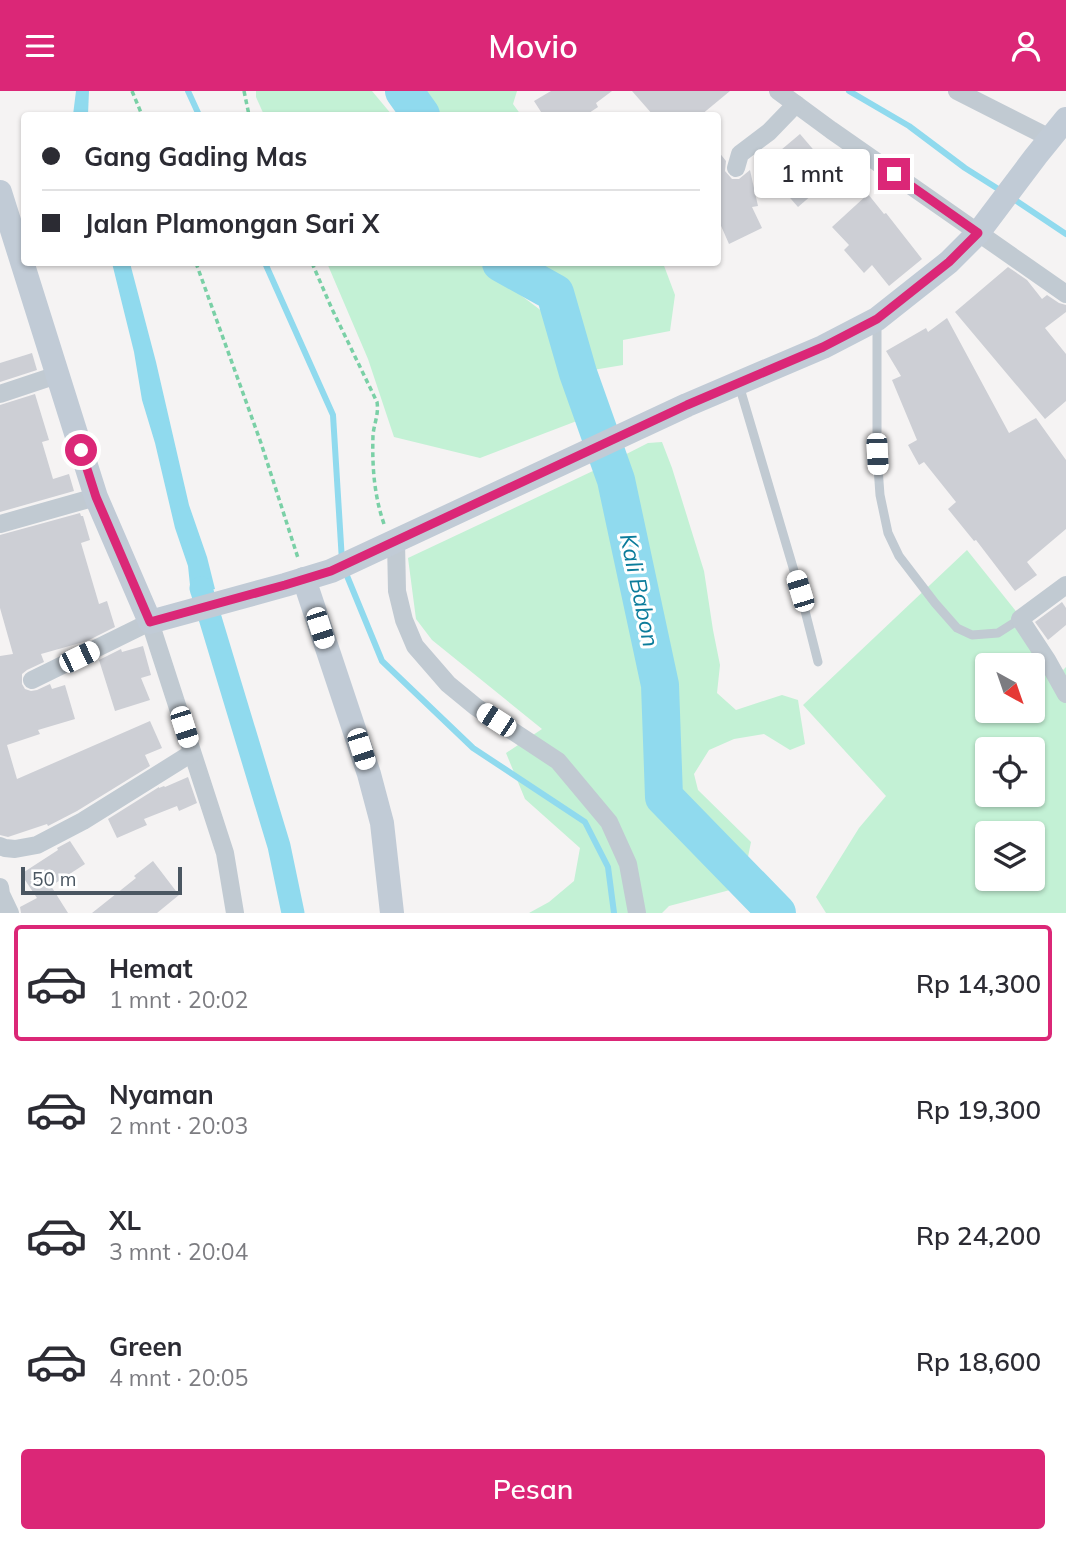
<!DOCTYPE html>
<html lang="id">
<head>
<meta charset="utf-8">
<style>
	body { margin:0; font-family:Mulish,sans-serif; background:#f2f2f3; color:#2b2b33; height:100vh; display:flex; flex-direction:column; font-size:26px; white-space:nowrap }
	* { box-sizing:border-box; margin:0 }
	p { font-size:23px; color:#7c7c81 }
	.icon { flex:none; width:38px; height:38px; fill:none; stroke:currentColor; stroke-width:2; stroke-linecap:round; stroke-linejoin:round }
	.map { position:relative; height:822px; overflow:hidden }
	.side { display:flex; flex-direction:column; background:#fff; flex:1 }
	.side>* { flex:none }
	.banner { position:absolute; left:21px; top:21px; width:700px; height:154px; border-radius:7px; box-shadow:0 2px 5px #0004; display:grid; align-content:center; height:154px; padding:0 21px; background:#fff }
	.needle { width:46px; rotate:140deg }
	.buttons { position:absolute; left:975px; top:562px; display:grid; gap:14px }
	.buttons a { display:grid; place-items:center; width:70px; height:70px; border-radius:7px; background:#fff; box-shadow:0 2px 5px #0004; font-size:35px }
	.scale { position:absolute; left:21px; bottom:18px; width:161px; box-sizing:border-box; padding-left:7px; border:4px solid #4a5661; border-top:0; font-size:19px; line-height:24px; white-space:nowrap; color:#4a5661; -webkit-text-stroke:5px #fff; paint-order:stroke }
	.end { position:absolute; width:32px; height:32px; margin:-16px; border:9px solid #db2777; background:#fff; box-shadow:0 0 0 4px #fff }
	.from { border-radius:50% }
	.bubble { position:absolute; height:49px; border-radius:7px; background:#fff; box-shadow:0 2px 5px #0004; font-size:23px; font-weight:600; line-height:49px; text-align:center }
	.car { position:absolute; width:21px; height:42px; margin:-21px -10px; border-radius:9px; box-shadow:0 0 5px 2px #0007; background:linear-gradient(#fff 24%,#345 0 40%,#fff 0 76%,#345 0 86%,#fff 0) }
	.banner b { display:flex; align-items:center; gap:24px; height:66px; font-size:26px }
	.banner b+b { border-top:2px solid #e1e1e2 }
	.banner i { width:18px; height:18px; background:#2b2b33 }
	ul { padding:12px 0 0; list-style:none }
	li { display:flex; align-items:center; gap:21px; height:116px; margin:0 14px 10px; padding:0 7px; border:4px solid transparent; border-radius:7px }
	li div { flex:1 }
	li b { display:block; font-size:26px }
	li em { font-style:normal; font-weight:600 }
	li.on { border-color:#db2777 }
	li>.icon { width:63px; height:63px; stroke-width:1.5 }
	.button { display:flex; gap:14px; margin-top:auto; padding:14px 21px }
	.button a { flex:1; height:80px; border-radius:7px; background:#db2777; color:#fff; font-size:28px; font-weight:600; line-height:80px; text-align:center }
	header { display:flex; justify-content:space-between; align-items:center; height:91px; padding:0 21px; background:#db2777; color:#fff; font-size:32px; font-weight:600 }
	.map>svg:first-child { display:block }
	.green { fill:#c3f1d5; fill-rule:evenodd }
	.water { fill:#90daee }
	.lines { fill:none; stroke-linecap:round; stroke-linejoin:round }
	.stream { stroke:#90daee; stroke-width:6 }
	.canal { stroke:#90daee; stroke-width:23 }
	.river { stroke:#90daee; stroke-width:38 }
	.building { fill:#cdcfd5 }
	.path { stroke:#7ad0a6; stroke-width:3.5; stroke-dasharray:5 3.5; stroke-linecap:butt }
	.lane { stroke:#c1cad2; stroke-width:9 }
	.street { stroke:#c1cad2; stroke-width:18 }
	.secondary { stroke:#c1cbd6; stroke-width:24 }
	.route { stroke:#db2777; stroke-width:9 }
	.labels { text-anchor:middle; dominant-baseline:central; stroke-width:6; stroke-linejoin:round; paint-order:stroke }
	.water-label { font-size:23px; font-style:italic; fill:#0c7c9b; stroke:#fff }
</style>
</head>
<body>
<header><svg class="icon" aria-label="menu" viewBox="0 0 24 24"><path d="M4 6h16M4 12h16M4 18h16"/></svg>Movio<svg class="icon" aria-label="person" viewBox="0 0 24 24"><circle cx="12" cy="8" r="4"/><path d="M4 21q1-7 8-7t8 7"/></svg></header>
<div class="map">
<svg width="1066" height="822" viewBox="0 0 1066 822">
	<rect width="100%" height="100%" fill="#f5f3f3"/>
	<!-- green -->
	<g class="green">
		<polygon points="256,0 372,0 392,24 264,24 256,6"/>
		<polygon points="411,0 517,0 513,13 521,24 430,24"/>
		<polygon points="327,172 478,172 543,221 582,328 480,367 394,346 368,268"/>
		<polygon points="522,172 663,172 675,204 670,240 623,249 623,274 593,279 564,192 524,174"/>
		<polygon points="662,351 672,377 704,480 713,539 720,574 717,602 736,619 782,604 798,609 805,653 790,659 764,643 734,648 709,659 694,683 698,699 751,751 747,771 730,799 669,815 662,822 529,822 549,811 574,790 580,757 525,708 506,662 542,638 432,549 416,528 408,467 595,379 648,352"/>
		<path d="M967 459 1063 579 1066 576V822H826L816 806 859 737 886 705 803 614ZM987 574H1032V620H987ZM987 658H1032V704H987ZM987 742H1032V788H987Z"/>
	</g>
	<!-- water -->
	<g class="water">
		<polygon points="76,0 89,0 88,24 73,24"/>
		<polygon points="112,172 130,172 156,271 189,414 207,466 215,498 191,504 188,475 175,437 155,352 142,309 134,261"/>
	</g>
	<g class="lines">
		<!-- stream -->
		<g class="stream">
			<polyline points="188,0 199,24"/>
			<polyline points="849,0 909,35 965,77 1003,101"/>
			<polyline points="1012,107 1066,143"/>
			<polyline points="265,172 333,324 342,470"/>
			<polyline points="345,480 382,570 473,657 585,731 608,776 614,822"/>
		</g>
		<!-- canal -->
		<polyline class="canal" points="201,497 279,755 293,822"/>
		<!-- river -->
		<g class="river">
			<polyline points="404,0 421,24"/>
			<polyline points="501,172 555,202 578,282 616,389 660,594 664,706 777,822"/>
		</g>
	</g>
	<!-- building -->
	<g class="building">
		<polygon points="551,0 612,0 596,12 598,16 586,24 543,24 534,10"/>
		<polygon points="632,0 730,0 701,24 653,24"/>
		<polygon points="800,43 835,84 798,116 762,75"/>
		<polygon points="718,60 726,70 725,80 732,88 739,88 750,79 758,115 752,116 762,137 729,153 718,128"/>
		<polygon points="868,103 884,123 886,122 922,168 889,195 872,174 864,182 844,159 849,154 832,136"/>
		<polygon points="1008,176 1027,189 1042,208 1047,204 1059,212 1066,214 1066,221 1045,237 1066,263 1066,310 1045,328 955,221"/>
		<polygon points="947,227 1009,342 1036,327 1066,369 1066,438 1027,471 1037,484 1015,500 976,449 974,450 948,418 956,411 924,371 919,374 908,354 917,349 892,289 901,285 886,260 926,237 928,241"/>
		<polygon points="32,262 37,279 0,291 0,272"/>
		<polygon points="35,303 49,349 42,351 53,388 69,383 74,400 0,421 0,314"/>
		<polygon points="80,422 81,425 83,425 90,449 81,452 99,513 107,510 115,536 87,550 41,563 44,571 27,579 22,583 22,593 25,598 31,600 37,599 50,593 52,598 65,594 75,628 38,639 40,643 7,654 17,688 150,630 162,657 145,664 150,675 77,720 48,735 47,733 8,746 0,744 0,565 13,563 0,517 0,444"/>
		<polygon points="1062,511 1066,517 1066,534 1048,549 1035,531"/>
		<polygon points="143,555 151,584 141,587 150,609 115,620 99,569 121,558 122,561"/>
		<polygon points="188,686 197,712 179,720 177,715 144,728 147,734 117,747 108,728 159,696 159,697 164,695 165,696"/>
		<polygon points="70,750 85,773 51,795 68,822 21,822 20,816 37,807 21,783 58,759 57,757"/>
		<polygon points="153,770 179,804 157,822 92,822 136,787 134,785"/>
	</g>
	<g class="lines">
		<!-- path -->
		<g class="path">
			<polyline points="132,0 142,24"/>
			<polyline points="244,0 249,24"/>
			<polyline points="196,172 261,352 298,467"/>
			<path d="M312 172 332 218 377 311C379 323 374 333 373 344 372 375 374 404 384 433"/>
		</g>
		<!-- lane -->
		<g class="lane">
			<polyline points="877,230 877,363 880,404 888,442 899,465 935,512 957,537 972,544 998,542 1020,528"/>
			<polyline points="739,294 800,500 818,571"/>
		</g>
		<!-- street -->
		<g class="street">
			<polyline points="778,0 831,39 1066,203"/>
			<polyline points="957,0 1050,47"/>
			<polyline points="736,77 740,63 769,41 796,13"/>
			<polyline points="0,303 57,284"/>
			<polyline points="0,433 96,406"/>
			<polyline points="396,450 397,500 404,529 415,555 448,593 476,616 558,670 609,731 628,773 637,822"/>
			<polyline points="1066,494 1020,528 1047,569 1066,603"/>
			<polyline points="32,589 150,531 225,762 235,822"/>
			<polyline points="0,755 5,757 15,758 37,754 83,730 192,662"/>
			<polyline points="0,796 1,803 10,822"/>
		</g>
		<!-- secondary -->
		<g class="secondary">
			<polyline points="0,101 96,406 150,531 285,494 331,480 687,314 823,256 877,228 949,171 978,142 1036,65 1066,28"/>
			<polyline points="304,488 369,683 382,732 392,822"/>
		</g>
	</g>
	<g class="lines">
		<!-- route -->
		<polyline class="route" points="81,359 96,406 150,531 285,494 331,480 687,314 823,256 877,228 949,171 978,142 894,83"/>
	</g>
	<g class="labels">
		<!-- water labels -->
		<g class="water-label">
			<text transform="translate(640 499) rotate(78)">Kali Babon</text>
		</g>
	</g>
</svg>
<div class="buttons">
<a><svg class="needle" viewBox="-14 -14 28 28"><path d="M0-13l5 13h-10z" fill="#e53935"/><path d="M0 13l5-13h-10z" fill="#7c7c81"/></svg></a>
<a><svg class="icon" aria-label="locate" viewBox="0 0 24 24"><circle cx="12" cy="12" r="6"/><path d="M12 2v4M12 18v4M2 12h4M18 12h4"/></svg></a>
<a><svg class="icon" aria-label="layers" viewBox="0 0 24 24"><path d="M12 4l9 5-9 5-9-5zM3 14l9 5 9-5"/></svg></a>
</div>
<div class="scale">50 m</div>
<i class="end from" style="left:81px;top:359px"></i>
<i class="end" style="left:894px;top:83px"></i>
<div class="bubble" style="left:754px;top:58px;width:116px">1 mnt</div>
<i class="car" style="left:877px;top:363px;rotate:177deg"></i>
<i class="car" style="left:800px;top:500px;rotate:343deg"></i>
<i class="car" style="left:320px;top:537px;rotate:162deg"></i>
<i class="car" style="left:79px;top:566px;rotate:64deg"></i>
<i class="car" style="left:496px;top:629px;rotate:303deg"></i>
<i class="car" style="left:184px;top:636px;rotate:162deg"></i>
<i class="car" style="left:361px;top:658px;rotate:162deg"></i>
<div class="banner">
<b><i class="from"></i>Gang Gading Mas</b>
<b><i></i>Jalan Plamongan Sari X</b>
</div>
</div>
<section class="side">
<ul>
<li class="on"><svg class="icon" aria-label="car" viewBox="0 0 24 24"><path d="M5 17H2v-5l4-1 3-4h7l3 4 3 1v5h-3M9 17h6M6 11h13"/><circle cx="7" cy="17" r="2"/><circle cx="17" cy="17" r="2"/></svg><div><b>Hemat</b><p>1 mnt · 20:02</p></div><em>Rp 14,300</em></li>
<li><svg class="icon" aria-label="car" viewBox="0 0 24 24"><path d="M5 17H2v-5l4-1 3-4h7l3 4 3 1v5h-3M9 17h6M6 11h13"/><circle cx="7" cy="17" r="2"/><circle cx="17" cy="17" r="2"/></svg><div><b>Nyaman</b><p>2 mnt · 20:03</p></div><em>Rp 19,300</em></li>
<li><svg class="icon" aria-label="car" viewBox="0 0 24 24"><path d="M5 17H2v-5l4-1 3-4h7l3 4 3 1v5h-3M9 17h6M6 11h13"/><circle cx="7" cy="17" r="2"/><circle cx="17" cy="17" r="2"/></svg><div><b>XL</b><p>3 mnt · 20:04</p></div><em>Rp 24,200</em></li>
<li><svg class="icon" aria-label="car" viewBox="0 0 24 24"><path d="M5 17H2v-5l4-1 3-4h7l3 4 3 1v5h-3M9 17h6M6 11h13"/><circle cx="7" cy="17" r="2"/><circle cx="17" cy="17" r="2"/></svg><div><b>Green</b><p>4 mnt · 20:05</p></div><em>Rp 18,600</em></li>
</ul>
<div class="button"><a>Pesan</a></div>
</section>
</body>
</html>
